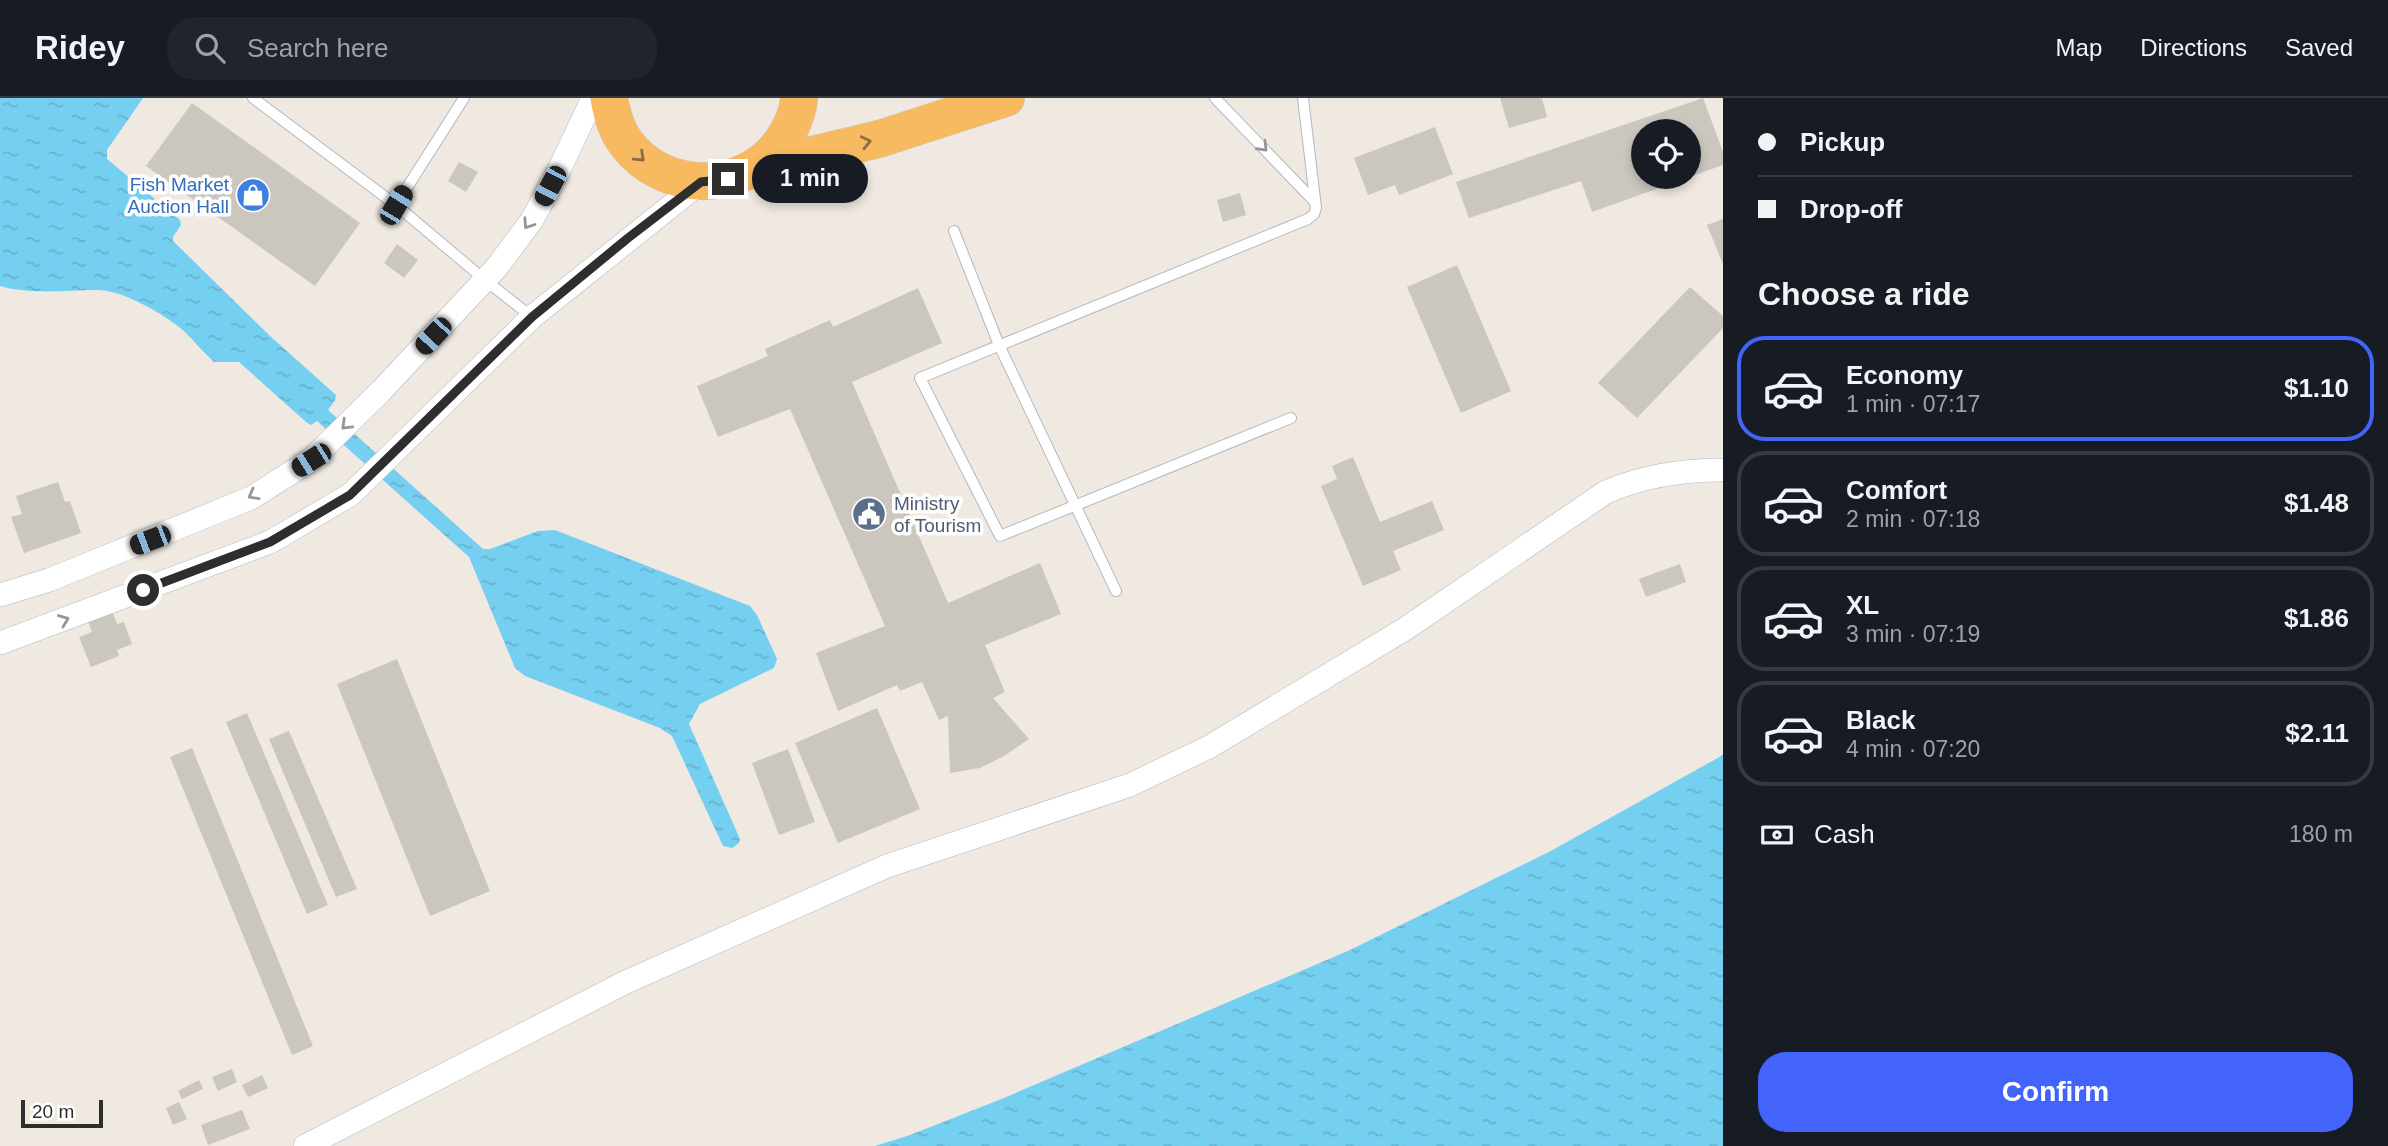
<!DOCTYPE html>
<html lang="en">
<head>
<meta charset="utf-8">
<style>
	body { margin:0; font-family:Arial,sans-serif; background:#20242c; color:#f1f3f6; height:100vh; display:flex; flex-direction:column; font-size:26px; white-space:nowrap }
	* { box-sizing:border-box; margin:0 }
	p { font-size:23px; color:#9ea1a6 }
	.icon { flex:none; width:38px; height:38px; fill:none; stroke:currentColor; stroke-width:2; stroke-linecap:round; stroke-linejoin:round }
	.map { position:relative; flex:1; overflow:hidden }
	.drawer { display:flex; flex-direction:column; background:#171b24; width:665px }
	.drawer>* { flex:none }
	.top-card { display:grid; align-content:center; height:154px; padding:0 35px; background:#171b24 }
	.buttons { position:absolute; left:1631px; top:21px; display:grid; gap:14px }
	.buttons a { display:grid; place-items:center; width:70px; height:70px; border-radius:50%; background:#171b24; box-shadow:0 4px 10px #0003; font-size:35px }
	.scale { position:absolute; left:21px; bottom:18px; width:82px; box-sizing:border-box; padding-left:7px; border:4px solid #2e2e2e; border-top:0; font-size:19px; line-height:24px; white-space:nowrap; color:#2e2e2e; -webkit-text-stroke:5px #fff; paint-order:stroke }
	.end { position:absolute; width:32px; height:32px; margin:-16px; border:9px solid #2e2e2e; background:#fff; box-shadow:0 0 0 4px #fff }
	.from { border-radius:50% }
	.bubble { position:absolute; height:49px; border-radius:24px; background:#171b24; box-shadow:0 4px 10px #0003; font-size:23px; font-weight:700; line-height:49px; text-align:center }
	.car { position:absolute; width:21px; height:42px; margin:-21px -10px; border-radius:9px; box-shadow:0 0 5px 2px #0007; background:linear-gradient(#222 24%,#8ab4d8 0 40%,#222 0 76%,#8ab4d8 0 86%,#222 0) }
	.top-card b { display:flex; align-items:center; gap:24px; height:66px; font-size:26px }
	.top-card b+b { border-top:2px solid #363941 }
	.top-card i { width:18px; height:18px; background:#f1f3f6 }
	ul { padding:0; list-style:none }
	li { display:flex; align-items:center; gap:21px; height:105px; margin:0 14px 10px; padding:0 21px; border:4px solid #363941; border-radius:28px }
	li div { flex:1 }
	li b { display:block; font-size:26px }
	li em { font-style:normal; font-weight:700 }
	li.current { border-color:#4264fb }
	li>.icon { width:63px; height:63px; stroke-width:1.5 }
	h2 { padding:0 35px; font-size:32px; line-height:84px }
	.pay { display:flex; align-items:center; gap:18px; height:77px; padding:0 35px; font-size:26px }
	.pay p { margin-inline-start:auto }
	.cta { display:flex; gap:14px; margin-top:auto; padding:14px 35px }
	.cta a { flex:1; height:80px; border-radius:28px; background:#4264fb; color:#fff; font-size:28px; font-weight:700; line-height:80px; text-align:center }
	header { display:flex; align-items:center; gap:42px; box-sizing:border-box; height:98px; padding:0 35px; background:#171b24; border-bottom:2px solid #363941 }
	header strong { font-size:33px }
	nav { display:flex; gap:38px; margin-inline-start:auto; font-size:24px }
	.search { width:490px; height:63px; background:#20242c; display:flex; align-items:center; gap:18px; box-sizing:border-box; padding:0 24px; border-radius:28px; color:#9ea1a6; font-size:26px }
	main { display:flex; flex:1; min-height:0 }
	.map>svg:first-child { display:block }
	.water { fill:url(#water-ripples) }
	.building { fill:#cbc7bf; fill-rule:evenodd }
	.lines { fill:none; stroke-linecap:round; stroke-linejoin:round }
	.service-casing { stroke:#b4b7c1; stroke-width:12 }
	.minor-casing { stroke:#b4b7c1; stroke-width:24 }
	.trunk-casing { stroke:#c9c9c9; stroke-width:38 }
	.service { stroke:#fff; stroke-width:10 }
	.minor { stroke:#fff; stroke-width:23 }
	.trunk { stroke:#f8ba60; stroke-width:37 }
	.oneway { stroke:#896d44 }
	.oneway2 { stroke:#969696 }
	.route { stroke:#2e2e2e; stroke-width:9 }
	.labels { text-anchor:middle; dominant-baseline:central; stroke-width:7; stroke-linejoin:round; paint-order:stroke }
	.shop-label { font-size:19px; fill:#366cbe; stroke:#fff; text-anchor:end }
	.service-label { font-size:19px; fill:#4e5e75; stroke:#fff; text-anchor:start }
</style>
</head>
<body>
<header>
<strong>Ridey</strong>
<div class="search"><svg class="icon" aria-label="search" viewBox="0 0 24 24"><circle cx="10" cy="10" r="6"/><path d="M15 15l6 6"/></svg>Search here</div>
<nav><a>Map</a><a>Directions</a><a>Saved</a></nav>
</header>
<main>
<div class="map">
<svg width="1723" height="1048" viewBox="0 0 1723 1048">
	<defs>
		<pattern id="water-ripples" width="26" height="14" patternUnits="userSpaceOnUse" patternTransform="scale(1.75)"><rect width="26" height="14" fill="#75cff0"/><path d="M2 4q2-2 4 0t4 0M15 11q2-2 4 0t4 0" fill="none" stroke="#66b2ce"/></pattern>
	</defs>
	<rect width="100%" height="100%" fill="#efe9e1"/>
	<!-- water -->
	<g class="water">
		<path d="M0 0H143L107 52V61L180 122 181 127 173 139V143L270 238 336 297 335 302 328 312 483 451H490L538 433 555 432 750 508 757 517 777 561 774 570 700 606 689 626 740 741 739 745 732 750 723 748 672 638 660 630 525 578 515 570 469 459 317 323 311 327 306 324 239 264H214C204 255 194 243 184 233 164 216 123 192 97 192 64 192 33 197 0 188Z"/>
		<polygon points="1723,657 1723,1048 875,1048 910,1037 1004,1000 1350,852 1549,754"/>
	</g>
	<!-- building -->
	<g class="building">
		<polygon points="1500,0 1542,0 1547,19 1509,30"/>
		<path d="M1703 0 1723 54V67L1592 114 1581 83 1469 120 1456 84ZM1643 33H1689V79H1643Z"/>
		<polygon points="192,5 360,125 315,188 146,68"/>
		<polygon points="1435,29 1453,76 1399,97 1395,87 1368,97 1354,60"/>
		<polygon points="459,64 478,74 466,94 448,83"/>
		<polygon points="1240,95 1246,117 1223,124 1217,102"/>
		<polygon points="1723,121 1723,166 1707,127"/>
		<polygon points="397,146 418,162 404,180 384,165"/>
		<polygon points="1457,167 1511,293 1461,315 1407,189"/>
		<polygon points="1690,189 1723,218 1723,230 1637,320 1598,285"/>
		<polygon points="918,190 942,245 852,284 948,505 1040,465 1061,516 985,547 1005,594 993,600 1029,641 1004,658 980,670 950,675 948,618 939,622 922,584 900,593 897,587 838,613 816,555 885,528 790,311 718,339 697,288 768,258 765,251 830,222 833,229"/>
		<polygon points="1353,359 1380,424 1432,403 1444,432 1393,453 1401,472 1363,488 1321,388 1337,381 1332,368"/>
		<polygon points="58,384 65,404 70,403 81,435 24,455 11,419 22,416 16,398"/>
		<polygon points="1680,466 1686,484 1646,499 1639,481"/>
		<polygon points="112,513 117,526 124,524 132,546 117,552 119,558 91,569 79,539 92,534 88,523"/>
		<polygon points="397,561 490,793 430,818 337,586"/>
		<polygon points="877,610 920,711 838,745 795,645"/>
		<polygon points="247,615 328,807 307,816 226,624"/>
		<polygon points="289,633 357,791 336,799 269,641"/>
		<polygon points="192,650 313,948 292,957 170,659"/>
		<polygon points="788,651 815,724 779,737 752,665"/>
		<polygon points="232,971 237,984 218,993 212,979"/>
		<polygon points="262,977 268,990 248,999 242,987"/>
		<polygon points="199,982 203,991 182,1001 178,993"/>
		<polygon points="179,1004 187,1021 173,1027 166,1010"/>
		<polygon points="242,1012 250,1031 208,1047 201,1027"/>
	</g>
	<g class="lines">
		<!-- service casing -->
		<g class="service-casing">
			<g id="service">
				<polyline points="253,0 396,107 485,182 532,219"/>
				<polyline points="1215,0 1313,102"/>
				<polyline points="396,107 464,0"/>
				<polyline points="954,133 999,247 1116,493"/>
				<polyline points="1291,320 1000,438 920,280 1308,121 1314,116 1316,110 1303,0"/>
			</g>
		</g>
		<!-- minor casing -->
		<g class="minor-casing">
			<g id="minor">
				<polyline points="0,497 49,482 251,400 311,362 381,293 497,169 532,122 559,72 593,0"/>
				<polyline points="0,545 270,444 350,397 532,219 701,84"/>
				<path d="M305 1048 626 884 887 768 1130 687 1209 649 1405 531 1606 394C1643 378 1682 372 1723 372"/>
			</g>
		</g>
		<!-- trunk casing -->
		<g class="trunk-casing">
			<g id="trunk">
				<path d="M609 0C612 16 616 32 626 45 664 96 744 96 781 45 790 32 798 16 799 0"/>
				<polyline points="753,71 879,41 1006,0"/>
			</g>
		</g>
		<!-- service -->
		<use href="#service" class="service"/>
		<!-- minor -->
		<use href="#minor" class="minor"/>
		<!-- trunk -->
		<use href="#trunk" class="trunk"/>
	</g>
	<!-- one-way arrows -->
	<defs><path id="oneway-chevron" d="M-2-3.5L2.5 0L-2 3.5" fill="none" stroke-width="1.6" stroke-linecap="round" stroke-linejoin="round" transform="scale(1.75)"/></defs>
	<g class="oneway">
		<use href="#oneway-chevron" transform="translate(866 44) rotate(-13)"/>
		<use href="#oneway-chevron" transform="translate(640 59) rotate(43)"/>
	</g>
	<g class="oneway2">
		<use href="#oneway-chevron" transform="translate(1263 49) rotate(46)"/>
		<use href="#oneway-chevron" transform="translate(528 126) rotate(124)"/>
		<use href="#oneway-chevron" transform="translate(346 327) rotate(136)"/>
		<use href="#oneway-chevron" transform="translate(253 397) rotate(151)"/>
		<use href="#oneway-chevron" transform="translate(64 522) rotate(-21)"/>
	</g>
	<g class="lines">
		<!-- route -->
		<polyline class="route" points="143,492 270,444 350,397 532,219 628,140 701,84 728,81"/>
	</g>
	<!-- icons -->
	<defs>
		<g id="shop-disc" transform="scale(1.75)"><circle r="9.5" fill="#3f7fe0" stroke="#fff"/><path d="M-5-2.5h2.3a2.7 3.5 0 0 1 5.4 0H5L5.5 6h-11ZM-1.5-2.5h3a1.5 2.3 0 0 0-3 0Z" fill="#fff"/></g>
		<g id="civic-disc" transform="scale(1.75)"><circle r="9.5" fill="#5c6f8a" stroke="#fff"/><path d="M-.6-6.5H3V-4.5H.6V-3L4-1V1h2V6H-6V1h2V-1L-.6-3ZM-1.2 2.5V6h2.4V2.5Z" fill="#fff"/></g>
	</defs>
	<g fill-rule="evenodd">
		<use href="#shop-disc" x="253" y="97"/>
		<use href="#civic-disc" x="869" y="416"/>
	</g>
	<g class="labels">
		<!-- shop labels -->
		<g class="shop-label">
			<text x="229" y="86">Fish Market<tspan x="229" dy="22">Auction Hall</tspan></text>
		</g>
		<!-- service labels -->
		<g class="service-label">
			<text x="894" y="405">Ministry<tspan x="894" dy="22">of Tourism</tspan></text>
		</g>
	</g>
</svg>
<div class="buttons">
<a><svg class="icon" aria-label="locate" viewBox="0 0 24 24"><circle cx="12" cy="12" r="6"/><path d="M12 2v4M12 18v4M2 12h4M18 12h4"/></svg></a>
</div>
<div class="scale">20 m</div>
<i class="end from" style="left:143px;top:492px"></i>
<i class="end" style="left:728px;top:81px"></i>
<div class="bubble" style="left:752px;top:56px;width:116px">1 min</div>
<i class="car" style="left:550px;top:88px;rotate:208deg"></i>
<i class="car" style="left:396px;top:107px;rotate:31deg"></i>
<i class="car" style="left:433px;top:238px;rotate:223deg"></i>
<i class="car" style="left:311px;top:362px;rotate:238deg"></i>
<i class="car" style="left:150px;top:442px;rotate:249deg"></i>
</div>
<section class="drawer">
<div class="top-card">
<b><i class="from"></i>Pickup</b>
<b><i></i>Drop-off</b>
</div>
<h2>Choose a ride</h2>
<ul>
<li class="current"><svg class="icon" aria-label="car" viewBox="0 0 24 24"><path d="M5 17H2v-5l4-1 3-4h7l3 4 3 1v5h-3M9 17h6M6 11h13"/><circle cx="7" cy="17" r="2"/><circle cx="17" cy="17" r="2"/></svg><div><b>Economy</b><p>1 min · 07:17</p></div><em>$1.10</em></li>
<li><svg class="icon" aria-label="car" viewBox="0 0 24 24"><path d="M5 17H2v-5l4-1 3-4h7l3 4 3 1v5h-3M9 17h6M6 11h13"/><circle cx="7" cy="17" r="2"/><circle cx="17" cy="17" r="2"/></svg><div><b>Comfort</b><p>2 min · 07:18</p></div><em>$1.48</em></li>
<li><svg class="icon" aria-label="car" viewBox="0 0 24 24"><path d="M5 17H2v-5l4-1 3-4h7l3 4 3 1v5h-3M9 17h6M6 11h13"/><circle cx="7" cy="17" r="2"/><circle cx="17" cy="17" r="2"/></svg><div><b>XL</b><p>3 min · 07:19</p></div><em>$1.86</em></li>
<li><svg class="icon" aria-label="car" viewBox="0 0 24 24"><path d="M5 17H2v-5l4-1 3-4h7l3 4 3 1v5h-3M9 17h6M6 11h13"/><circle cx="7" cy="17" r="2"/><circle cx="17" cy="17" r="2"/></svg><div><b>Black</b><p>4 min · 07:20</p></div><em>$2.11</em></li>
</ul>
<div class="pay"><svg class="icon" aria-label="cash" viewBox="0 0 24 24"><path d="M3 7h18v10H3z"/><circle cx="12" cy="12" r="2"/></svg>Cash<p>180 m</p></div>
<div class="cta"><a>Confirm</a></div>
</section>
</main>
</body>
</html>
